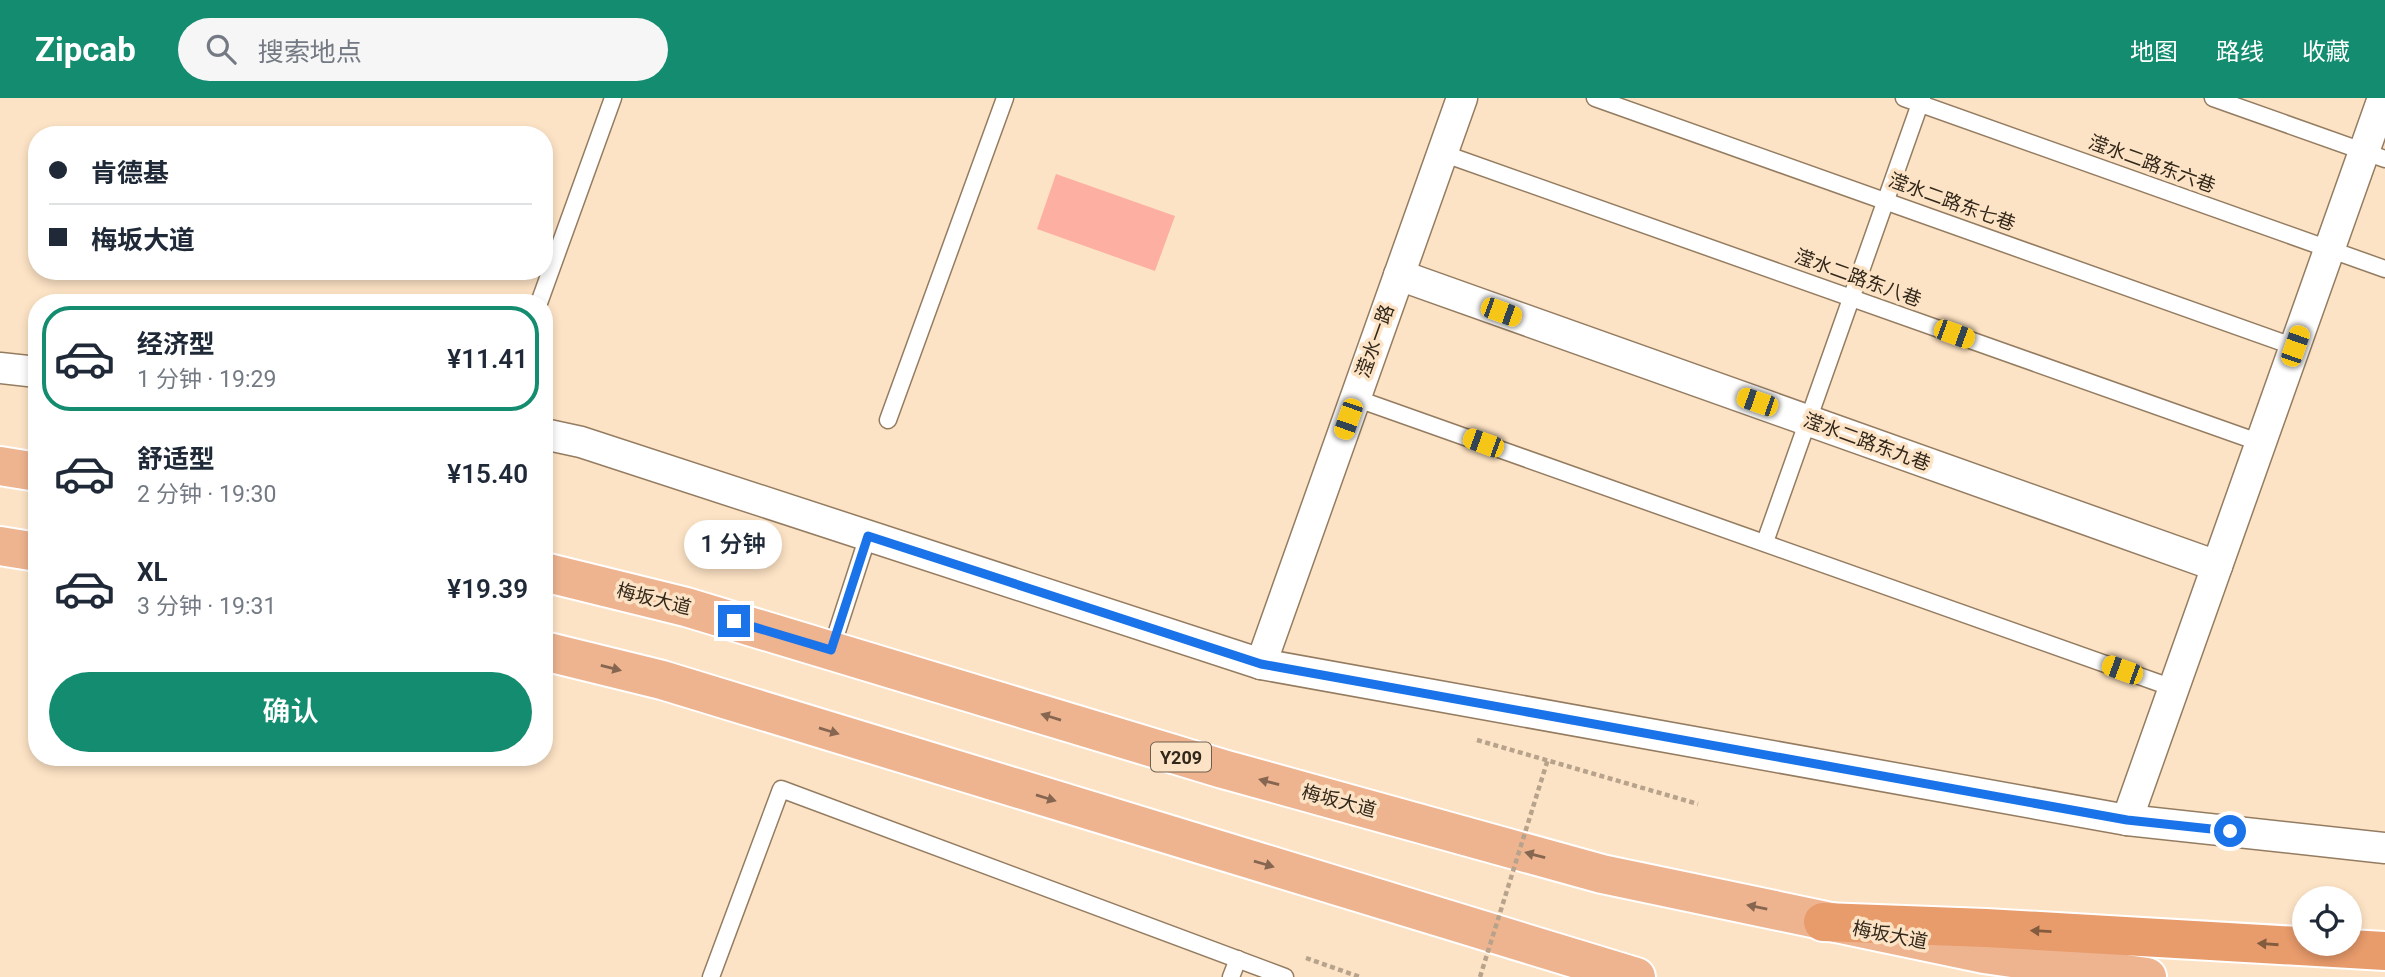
<!DOCTYPE html>
<html lang="zh">
<head>
<meta charset="utf-8">
<style>
	body { margin:0; font-family:Roboto,"Noto Sans SC",sans-serif; background:#f6f6f7; color:#1f2937; height:100vh; display:flex; flex-direction:column; font-size:26px; white-space:nowrap }
	* { box-sizing:border-box; margin:0 }
	p { font-size:23px; color:#747a83 }
	.icon { flex:none; width:38px; height:38px; fill:none; stroke:currentColor; stroke-width:2; stroke-linecap:round; stroke-linejoin:round }
	.map { position:relative; flex:1; overflow:hidden }
	.drawer { position:absolute; left:28px; top:196px; width:525px; height:472px; display:flex; flex-direction:column; background:#fff; border-radius:28px; box-shadow:0 4px 10px #0003 }
	.drawer>* { flex:none }
	.top-card { position:absolute; left:28px; top:28px; width:525px; height:154px; border-radius:28px; box-shadow:0 4px 10px #0003; display:grid; align-content:center; height:154px; padding:0 21px; background:#fff }
	.fabs { position:absolute; left:2292px; top:788px; display:grid; gap:14px }
	.fabs a { display:grid; place-items:center; width:70px; height:70px; border-radius:50%; background:#fff; box-shadow:0 4px 10px #0003; font-size:35px }
	.end { position:absolute; width:32px; height:32px; margin:-16px; border:9px solid #1a73e8; background:#fff; box-shadow:0 0 0 4px #fff }
	.from { border-radius:50% }
	.bubble { position:absolute; height:49px; border-radius:24px; background:#fff; box-shadow:0 4px 10px #0003; font-size:23px; font-weight:600; line-height:49px; text-align:center }
	.car { position:absolute; width:21px; height:42px; margin:-21px -10px; border-radius:9px; box-shadow:0 0 5px 2px #0007; background:linear-gradient(#f5c518 24%,#345 0 40%,#f5c518 0 76%,#345 0 86%,#f5c518 0) }
	.top-card b { display:flex; align-items:center; gap:24px; height:66px; font-size:26px }
	.top-card b+b { border-top:2px solid #e0e1e3 }
	.top-card i { width:18px; height:18px; background:#1f2937 }
	ul { padding:12px 0 0; list-style:none }
	li { display:flex; align-items:center; gap:21px; height:105px; margin:0 14px 10px; padding:0 7px; border:4px solid transparent; border-radius:28px }
	li div { flex:1 }
	li b { display:block; font-size:26px }
	li em { font-style:normal; font-weight:600 }
	li.current { border-color:#148c6f }
	li>.icon { width:63px; height:63px; stroke-width:1.5 }
	.cta { display:flex; gap:14px; margin-top:auto; padding:14px 21px }
	.cta a { flex:1; height:80px; border-radius:42px; background:#148c6f; color:#fff; font-size:28px; font-weight:600; line-height:80px; text-align:center }
	header { display:flex; align-items:center; gap:42px; box-sizing:border-box; height:98px; padding:0 35px; background:#148c6f; color:#fff }
	header strong { font-size:33px }
	nav { display:flex; gap:38px; margin-inline-start:auto; font-size:24px }
	.search { width:490px; height:63px; background:#f6f6f7; display:flex; align-items:center; gap:18px; box-sizing:border-box; padding:0 24px; border-radius:38px; color:#747a83; font-size:26px }
	.map>svg:first-child { display:block }
	.green { fill:#fdb0a2 }
	.lines { fill:none; stroke-linecap:round; stroke-linejoin:round }
	.service-casing { stroke:#947c61; stroke-width:19 }
	.minor-casing { stroke:#947c61; stroke-width:33 }
	.primary-casing { stroke:#fff; stroke-width:42 }
	.trunk-casing { stroke:#fff; stroke-width:42 }
	.path { stroke:#b7a28b; stroke-width:4.5; stroke-dasharray:5 3.5; stroke-linecap:butt }
	.service { stroke:#fff; stroke-width:16 }
	.minor { stroke:#fff; stroke-width:30 }
	.primary { stroke:#eeb490; stroke-width:38 }
	.trunk { stroke:#e89b6b; stroke-width:38 }
	.path-bridge { stroke:#b7a28b; stroke-width:4.5; stroke-dasharray:5 3.5; stroke-linecap:butt }
	.oneway { fill:#866650 }
	.oneway2 { fill:#835b3f }
	.route { stroke:#1a73e8; stroke-width:9 }
	.labels { text-anchor:middle; dominant-baseline:central; stroke-width:7; stroke-linejoin:round; paint-order:stroke }
	.shield { fill:#fde3c5; stroke:#6e5f4e; stroke-width:2 }
	.shield-label { font-size:18px; font-weight:bold; fill:#31271b }
	.street-label { font-size:19px; fill:#31271b; stroke:#fde3c5 }
</style>
</head>
<body>
<header>
<strong>Zipcab</strong>
<div class="search"><svg class="icon" aria-label="search" viewBox="0 0 24 24"><circle cx="10" cy="10" r="6"/><path d="M15 15l6 6"/></svg>搜索地点</div>
<nav><a>地图</a><a>路线</a><a>收藏</a></nav>
</header>
<div class="map">
<svg width="2385" height="879" viewBox="0 0 2385 879">
	<rect width="100%" height="100%" fill="#fde3c5"/>
	<!-- green -->
	<polygon class="green" points="1056,76 1175,118 1155,173 1037,131"/>
	<g class="lines">
		<!-- service casing -->
		<g class="service-casing">
			<g id="service">
				<polyline points="1595,0 2295,249"/>
				<polyline points="1904,0 2385,171"/>
				<polyline points="2213,0 2385,61"/>
				<polyline points="1442,55 2261,345"/>
				<polyline points="539,205 613,0"/>
				<polyline points="1355,300 2173,590"/>
				<polyline points="888,322 1005,0"/>
				<polyline points="1765,444 1922,0"/>
				<polyline points="831,552 868,438"/>
				<polyline points="711,879 781,691 1285,879"/>
				<polyline points="1231,879 1238,861"/>
			</g>
		</g>
		<!-- minor casing -->
		<g class="minor-casing">
			<g id="minor">
				<polyline points="1399,177 2217,468"/>
				<polyline points="0,270 37,274"/>
				<polyline points="544,336 581,344 1261,566 2127,722 2385,750"/>
				<polyline points="1261,566 1462,0"/>
				<polyline points="2127,722 2383,0"/>
			</g>
		</g>
		<!-- primary casing -->
		<g class="primary-casing">
			<g id="primary">
				<polyline points="0,368 37,374"/>
				<polyline points="0,448 37,454"/>
				<polyline points="544,474 686,509 1223,671 1602,776 1984,856 2147,879"/>
				<polyline points="544,553 662,582 1636,879"/>
			</g>
		</g>
		<!-- trunk casing -->
		<g class="trunk-casing">
			<polyline id="trunk" points="1823,824 1986,830 2385,853"/>
		</g>
		<!-- path -->
		<g class="path">
			<polyline points="1477,642 1698,706"/>
			<polyline points="1306,860 1360,879"/>
		</g>
		<!-- service -->
		<use href="#service" class="service"/>
		<!-- minor -->
		<use href="#minor" class="minor"/>
		<!-- primary -->
		<use href="#primary" class="primary"/>
		<!-- trunk -->
		<use href="#trunk" class="trunk"/>
		<!-- path-bridge -->
		<polyline class="path-bridge" points="1480,879 1548,661"/>
	</g>
	<!-- one-way arrows -->
	<defs><path id="oneway-solid" d="M-6-.8H1V-3.2L6.5 0L1 3.2V.8H-6Z" transform="scale(1.75)"/></defs>
	<g class="oneway">
		<use href="#oneway-solid" transform="translate(611 570) rotate(14)"/>
		<use href="#oneway-solid" transform="translate(1051 619) rotate(-163)"/>
		<use href="#oneway-solid" transform="translate(829 633) rotate(17)"/>
		<use href="#oneway-solid" transform="translate(1269 684) rotate(-165)"/>
		<use href="#oneway-solid" transform="translate(1046 700) rotate(17)"/>
		<use href="#oneway-solid" transform="translate(1535 757) rotate(-165)"/>
		<use href="#oneway-solid" transform="translate(1264 766) rotate(16)"/>
		<use href="#oneway-solid" transform="translate(1757 809) rotate(-168)"/>
	</g>
	<g class="oneway2">
		<use href="#oneway-solid" transform="translate(2041 833) rotate(-177)"/>
		<use href="#oneway-solid" transform="translate(2268 846) rotate(-176)"/>
	</g>
	<g class="lines">
		<!-- route -->
		<polyline class="route" points="734,523 831,552 868,438 1261,566 2127,722 2230,733"/>
	</g>
	<g class="labels">
		<!-- shield labels -->
		<rect class="shield" x="1151" y="644.5" width="60" height="29" rx="5"/>
		<g class="shield-label">
			<text x="1181" y="659">Y209</text>
		</g>
		<!-- street labels -->
		<g class="street-label">
			<text transform="translate(2152 66) rotate(20)">滢水二路东六巷</text>
			<text transform="translate(1952 104) rotate(20)">滢水二路东七巷</text>
			<text transform="translate(1858 180) rotate(20)">滢水二路东八巷</text>
			<text transform="translate(1375 243) rotate(-70)">滢水一路</text>
			<text transform="translate(1867 344) rotate(20)">滢水二路东九巷</text>
			<text transform="translate(654 501) rotate(14)">梅坂大道</text>
			<text transform="translate(1339 703) rotate(15)">梅坂大道</text>
			<text transform="translate(1890 837) rotate(11)">梅坂大道</text>
		</g>
	</g>
</svg>
<div class="fabs">
<a><svg class="icon" aria-label="locate" viewBox="0 0 24 24"><circle cx="12" cy="12" r="6"/><path d="M12 2v4M12 18v4M2 12h4M18 12h4"/></svg></a>
</div>
<i class="end from" style="left:2230px;top:733px"></i>
<i class="end" style="left:734px;top:523px"></i>
<div class="bubble" style="left:684px;top:422px;width:98px">1 分钟</div>
<i class="car" style="left:1501px;top:214px;rotate:110deg"></i>
<i class="car" style="left:1954px;top:236px;rotate:110deg"></i>
<i class="car" style="left:2295px;top:248px;rotate:19deg"></i>
<i class="car" style="left:1757px;top:304px;rotate:289deg"></i>
<i class="car" style="left:1348px;top:321px;rotate:199deg"></i>
<i class="car" style="left:1483px;top:345px;rotate:290deg"></i>
<i class="car" style="left:2122px;top:572px;rotate:290deg"></i>
<div class="top-card">
<b><i class="from"></i>肯德基</b>
<b><i></i>梅坂大道</b>
</div>
<section class="drawer">
<ul>
<li class="current"><svg class="icon" aria-label="car" viewBox="0 0 24 24"><path d="M5 17H2v-5l4-1 3-4h7l3 4 3 1v5h-3M9 17h6M6 11h13"/><circle cx="7" cy="17" r="2"/><circle cx="17" cy="17" r="2"/></svg><div><b>经济型</b><p>1 分钟 · 19:29</p></div><em>¥11.41</em></li>
<li><svg class="icon" aria-label="car" viewBox="0 0 24 24"><path d="M5 17H2v-5l4-1 3-4h7l3 4 3 1v5h-3M9 17h6M6 11h13"/><circle cx="7" cy="17" r="2"/><circle cx="17" cy="17" r="2"/></svg><div><b>舒适型</b><p>2 分钟 · 19:30</p></div><em>¥15.40</em></li>
<li><svg class="icon" aria-label="car" viewBox="0 0 24 24"><path d="M5 17H2v-5l4-1 3-4h7l3 4 3 1v5h-3M9 17h6M6 11h13"/><circle cx="7" cy="17" r="2"/><circle cx="17" cy="17" r="2"/></svg><div><b>XL</b><p>3 分钟 · 19:31</p></div><em>¥19.39</em></li>
</ul>
<div class="cta"><a>确认</a></div>
</section>
</div>
</body>
</html>
